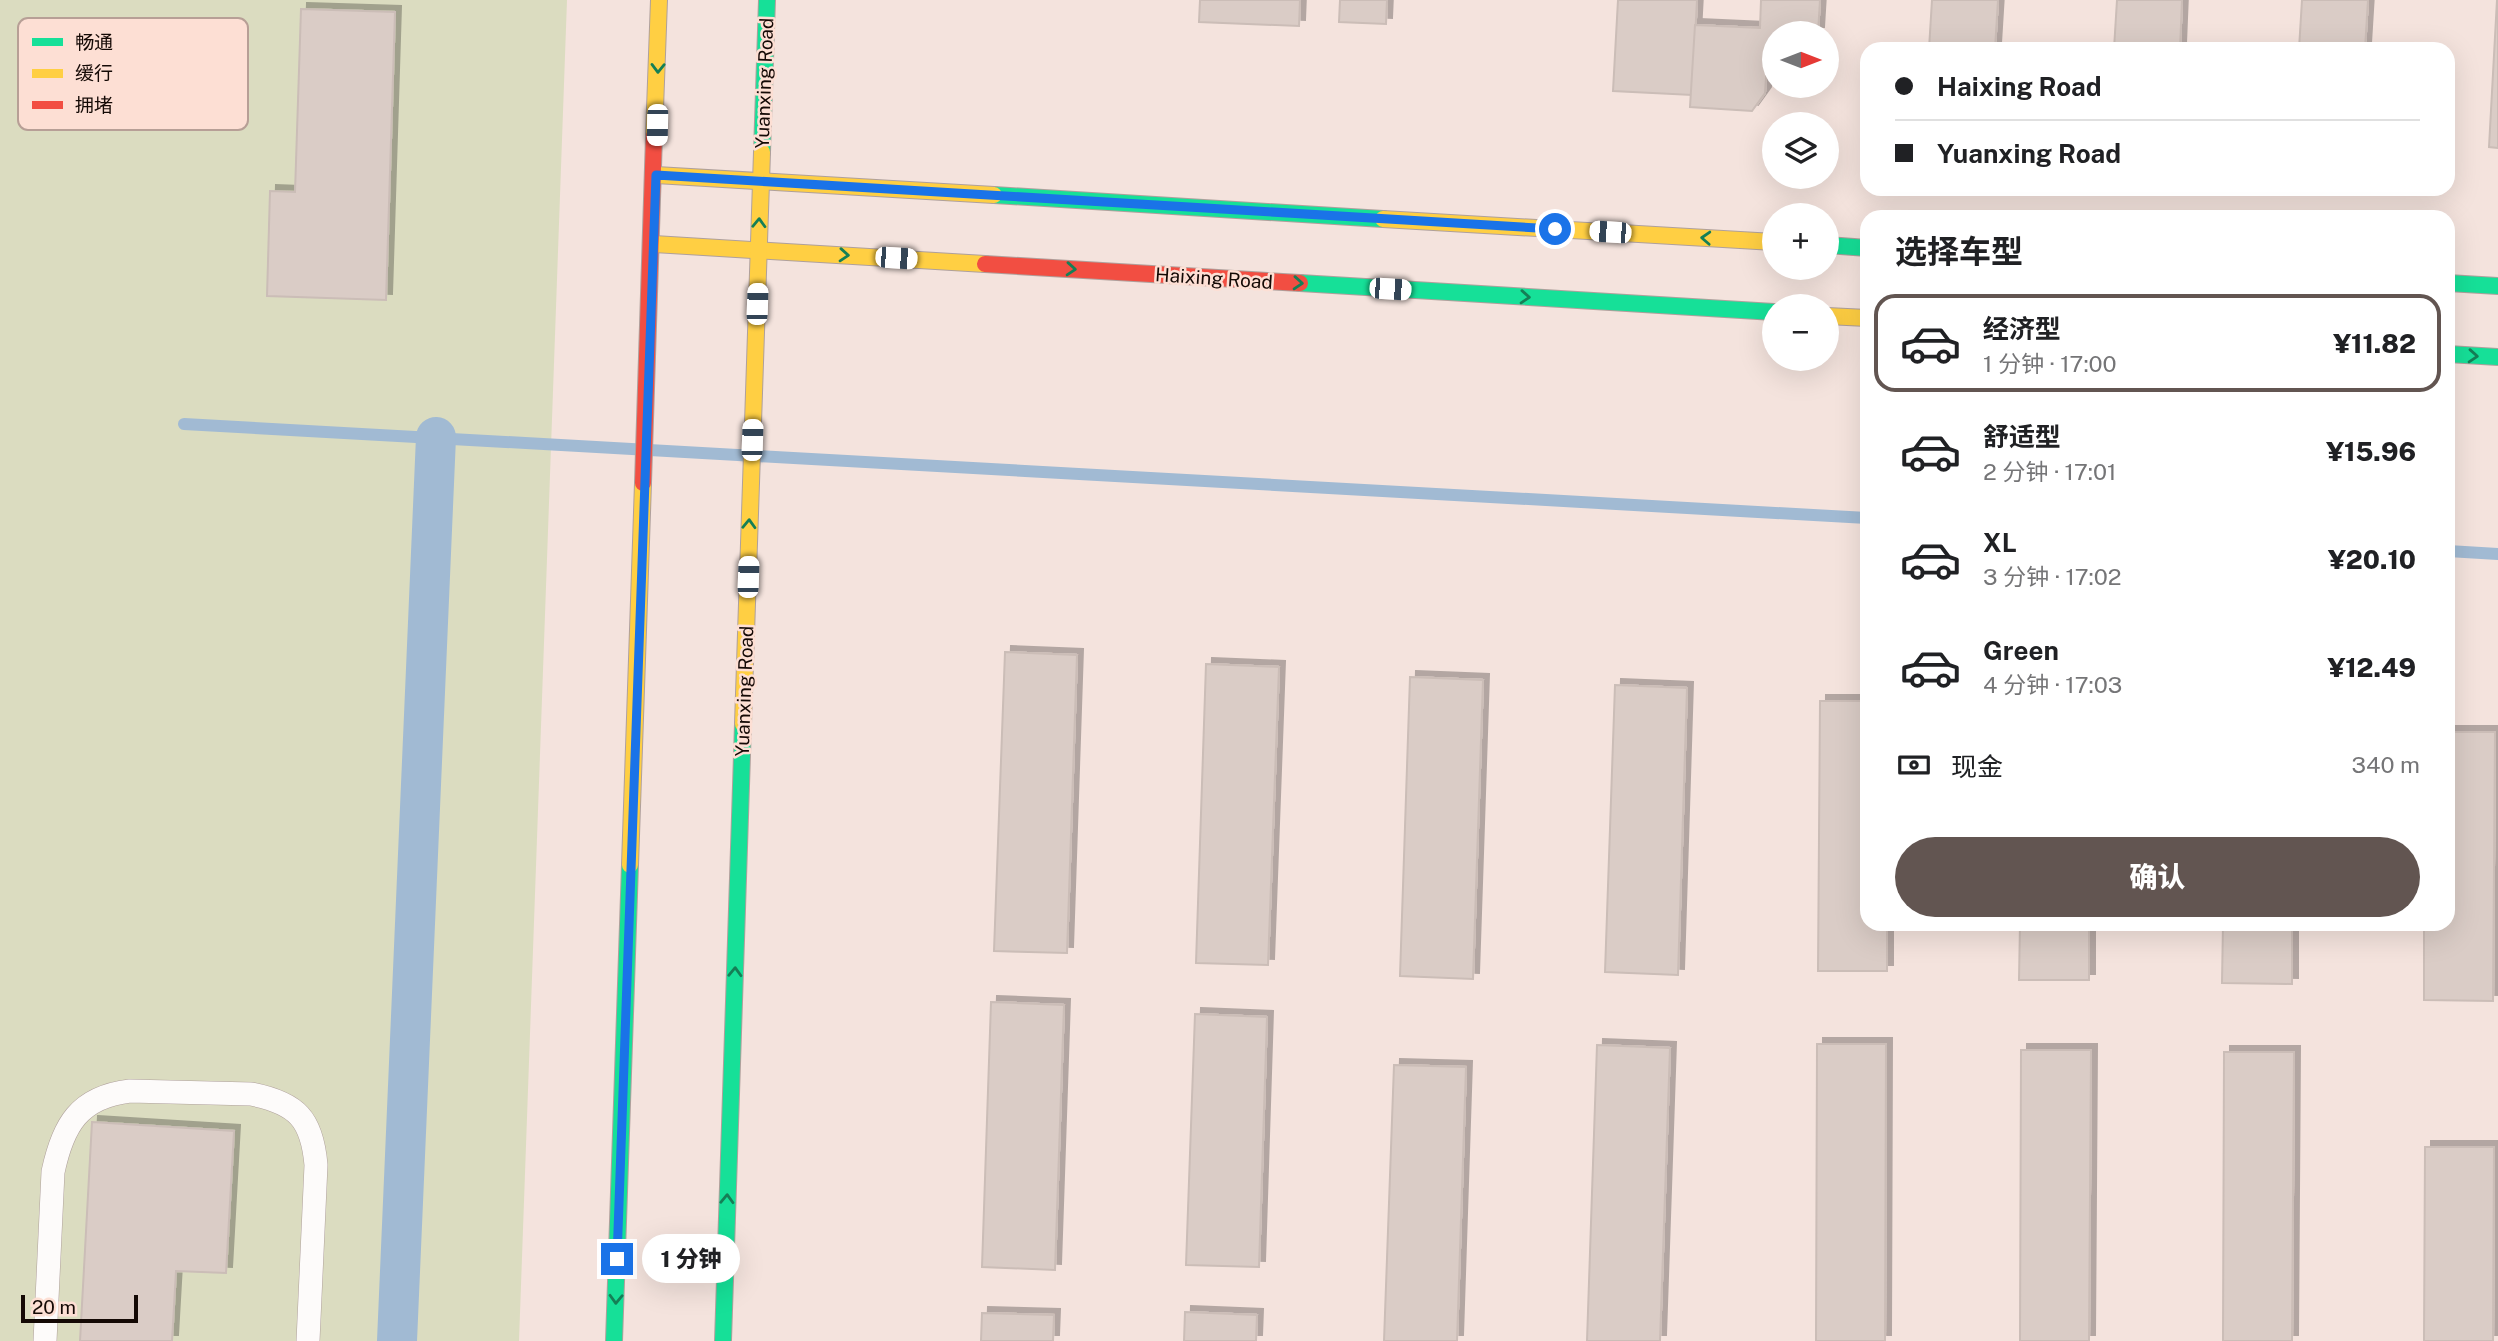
<!DOCTYPE html>
<html lang="zh">
<head>
<meta charset="utf-8">
<style>
	body { margin:0; font-family:"Public Sans","Noto Sans SC",sans-serif; background:#f6f6f6; color:#202124; height:100vh; display:flex; flex-direction:column; font-size:26px; white-space:nowrap }
	* { box-sizing:border-box; margin:0 }
	p { font-size:23px; color:#757577 }
	.icon { flex:none; width:38px; height:38px; fill:none; stroke:currentColor; stroke-width:2; stroke-linecap:round; stroke-linejoin:round }
	.map { position:relative; flex:1; overflow:hidden }
	.panel { position:absolute; left:1860px; top:210px; width:595px; height:721px; display:flex; flex-direction:column; background:#fff; border-radius:21px; box-shadow:0 7px 28px #0002 }
	.panel>* { flex:none }
	.hud { position:absolute; left:1860px; top:42px; width:595px; height:154px; border-radius:21px; box-shadow:0 7px 28px #0002; display:grid; align-content:center; height:154px; padding:0 35px; background:#fff }
	.needle { width:46px; rotate:90deg }
	.buttons { position:absolute; left:1762px; top:21px; display:grid; gap:14px }
	.buttons a { display:grid; place-items:center; width:77px; height:77px; border-radius:50%; background:#fff; box-shadow:0 7px 28px #0002; font-size:35px }
	.scale { position:absolute; left:21px; bottom:18px; width:117px; box-sizing:border-box; padding-left:7px; border:4px solid #140905; border-top:0; font-size:19px; line-height:24px; white-space:nowrap; color:#140905; -webkit-text-stroke:5px #fddfd4; paint-order:stroke }
	.end { position:absolute; width:32px; height:32px; margin:-16px; border:9px solid #1a73e8; background:#fff; box-shadow:0 0 0 4px #fff }
	.from { border-radius:50% }
	.bubble { position:absolute; height:49px; border-radius:24px; background:#fff; box-shadow:0 7px 28px #0002; font-size:23px; font-weight:800; line-height:49px; text-align:center }
	.car { position:absolute; width:21px; height:42px; margin:-21px -10px; border-radius:9px; box-shadow:0 0 5px 2px #0007; background:linear-gradient(#fff 24%,#345 0 40%,#fff 0 76%,#345 0 86%,#fff 0) }
	.hud b { display:flex; align-items:center; gap:24px; height:66px; font-size:26px }
	.hud b+b { border-top:2px solid #e0e0e0 }
	.hud i { width:18px; height:18px; background:#202124 }
	ul { padding:0; list-style:none }
	li { display:flex; align-items:center; gap:21px; height:98px; margin:0 14px 10px; padding:0 21px; border:4px solid transparent; border-radius:21px }
	li div { flex:1 }
	li b { display:block; font-size:26px }
	li em { font-style:normal; font-weight:800 }
	li.active { border-color:#625551 }
	li>.icon { width:63px; height:63px; stroke-width:1.5 }
	h2 { padding:0 35px; font-size:32px; line-height:84px }
	.pay { display:flex; align-items:center; gap:18px; height:77px; padding:0 35px; font-size:26px }
	.pay p { margin-inline-start:auto }
	.button { display:flex; gap:14px; margin-top:auto; padding:14px 35px }
	.button a { flex:1; height:80px; border-radius:42px; background:#625551; color:#fff; font-size:28px; font-weight:800; line-height:80px; text-align:center }
	.map>svg:first-child { display:block }
	.green { fill:#dbdcc0 }
	.lines { fill:none; stroke-linecap:round; stroke-linejoin:round }
	.stream { stroke:#a1bad3; stroke-width:12 }
	.canal { stroke:#a1bad3; stroke-width:40 }
	.building { fill:#daccc6; stroke:#cbbdb7; stroke-width:2; filter:url(#shadow) }
	.lane-casing { stroke:#afa09c; stroke-width:24 }
	.fast-casing { stroke:#afa09c; stroke-width:18 }
	.slow-casing { stroke:#afa09c; stroke-width:18 }
	.jam-casing { stroke:#afa09c; stroke-width:18 }
	.lane { stroke:#fdfbfa; stroke-width:23 }
	.fast { stroke:#16e098; stroke-width:16 }
	.slow { stroke:#ffcf43; stroke-width:16 }
	.jam { stroke:#f24e42; stroke-width:16 }
	.oneway { stroke:#157f56 }
	.route { stroke:#1a73e8; stroke-width:9 }
	.labels { text-anchor:middle; dominant-baseline:central; stroke-width:5; stroke-linejoin:round; paint-order:stroke }
	.street-label { font-size:19px; fill:#140905; stroke:#fddfd4 }
	.key { fill:#fddfd4; stroke:#b79f96; stroke-width:2 }
	.key-label { font-size:19px; fill:#140905 }
</style>
</head>
<body>
<div class="map">
<svg width="2498" height="1341" viewBox="0 0 2498 1341">
	<defs>
		<filter id="shadow"><feDropShadow dx="6" dy="-6" stdDeviation="0" flood-color="#0004"/></filter>
	</defs>
	<rect width="100%" height="100%" fill="#f4e3dd"/>
	<!-- green -->
	<polygon class="green" points="0,0 567,0 519,1341 0,1341"/>
	<g class="lines">
		<!-- stream -->
		<g class="stream">
			<polyline points="184,424 1867,518"/>
			<polyline points="2448,551 2498,554"/>
		</g>
		<!-- canal -->
		<polyline class="canal" points="397,1341 436,437"/>
	</g>
	<!-- building -->
	<g class="building">
		<polygon points="1200,0 1300,0 1299,26 1199,22"/>
		<polygon points="1340,0 1387,0 1386,24 1339,22"/>
		<polygon points="1618,0 1697,0 1692,95 1613,91"/>
		<polygon points="1761,0 1820,0 1818,33 1774,33 1774,62 1767,62 1765,93 1752,111 1690,107 1695,25 1760,28"/>
		<polygon points="1932,0 1998,0 1995,49 1929,49"/>
		<polygon points="2117,0 2182,0 2180,49 2114,49"/>
		<polygon points="2302,0 2368,0 2365,49 2299,49"/>
		<polygon points="2497,0 2498,0 2498,148 2489,147"/>
		<polygon points="301,9 395,12 386,300 267,296 270,191 295,192"/>
		<polygon points="1005,652 1077,655 1067,953 994,951"/>
		<polygon points="1206,664 1279,667 1268,965 1196,963"/>
		<polygon points="1410,677 1483,680 1473,979 1400,976"/>
		<polygon points="1615,685 1687,688 1678,975 1605,972"/>
		<polygon points="1820,701 1867,701 1867,924 1887,924 1887,971 1818,971"/>
		<polygon points="2448,732 2495,732 2493,1001 2424,1000 2424,924 2448,924"/>
		<polygon points="2020,924 2089,924 2089,980 2019,980"/>
		<polygon points="2223,924 2292,924 2292,984 2222,983"/>
		<polygon points="991,1002 1064,1005 1055,1270 982,1267"/>
		<polygon points="1195,1014 1267,1017 1259,1267 1186,1265"/>
		<polygon points="1817,1044 1886,1044 1885,1341 1816,1341"/>
		<polygon points="1597,1045 1670,1048 1660,1341 1587,1341"/>
		<polygon points="2021,1050 2091,1050 2089,1341 2020,1341"/>
		<polygon points="2224,1052 2294,1052 2292,1341 2223,1341"/>
		<polygon points="1394,1065 1466,1067 1457,1341 1384,1341"/>
		<polygon points="92,1122 234,1131 226,1273 176,1271 172,1341 80,1341"/>
		<polygon points="2425,1147 2494,1147 2493,1341 2424,1341"/>
		<polygon points="1185,1312 1257,1315 1256,1341 1184,1341"/>
		<polygon points="982,1313 1054,1315 1053,1341 981,1341"/>
	</g>
	<g class="lines">
		<!-- lane casing -->
		<g class="lane-casing">
			<path id="lane" d="M45 1341 53 1172C63 1125 79 1097 130 1091L251 1094C297 1103 312 1119 316 1165L308 1341"/>
		</g>
		<!-- fast casing -->
		<g class="fast-casing">
			<g id="fast">
				<polyline points="762,152 767,0"/>
				<polyline points="994,195 1383,219"/>
				<polyline points="1827,245 1867,248"/>
				<polyline points="1300,283 1774,312"/>
				<polyline points="2448,283 2498,286"/>
				<polyline points="2448,354 2498,357"/>
				<polyline points="614,1341 630,865"/>
				<polyline points="723,1341 743,724"/>
			</g>
		</g>
		<!-- slow casing -->
		<g class="slow-casing">
			<g id="slow">
				<polyline points="654,136 659,0"/>
				<polyline points="656,175 994,195"/>
				<polyline points="1383,219 1774,242"/>
				<polyline points="654,244 985,264"/>
				<polyline points="1827,316 1867,318"/>
				<polyline points="743,724 762,152"/>
				<polyline points="630,865 643,483"/>
			</g>
		</g>
		<!-- jam casing -->
		<g class="jam-casing">
			<g id="jam">
				<polyline points="985,264 1300,283"/>
				<polyline points="643,483 654,136"/>
			</g>
		</g>
		<!-- lane -->
		<use href="#lane" class="lane"/>
		<!-- fast -->
		<use href="#fast" class="fast"/>
		<!-- slow -->
		<use href="#slow" class="slow"/>
		<!-- jam -->
		<use href="#jam" class="jam"/>
	</g>
	<!-- one-way arrows -->
	<defs><path id="oneway-chevron" d="M-2-3.5L2.5 0L-2 3.5" fill="none" stroke-width="1.6" stroke-linecap="round" stroke-linejoin="round" transform="scale(1.75)"/></defs>
	<g class="oneway">
		<use href="#oneway-chevron" transform="translate(658 68) rotate(91)"/>
		<use href="#oneway-chevron" transform="translate(759 223) rotate(-88)"/>
		<use href="#oneway-chevron" transform="translate(1706 238) rotate(-177)"/>
		<use href="#oneway-chevron" transform="translate(844 255) rotate(4)"/>
		<use href="#oneway-chevron" transform="translate(1071 269) rotate(4)"/>
		<use href="#oneway-chevron" transform="translate(1298 283) rotate(4)"/>
		<use href="#oneway-chevron" transform="translate(1525 297) rotate(4)"/>
		<use href="#oneway-chevron" transform="translate(2473 356) rotate(4)"/>
		<use href="#oneway-chevron" transform="translate(749 524) rotate(-88)"/>
		<use href="#oneway-chevron" transform="translate(735 972) rotate(-88)"/>
		<use href="#oneway-chevron" transform="translate(727 1199) rotate(-88)"/>
		<use href="#oneway-chevron" transform="translate(616 1299) rotate(92)"/>
	</g>
	<g class="lines">
		<!-- route -->
		<polyline class="route" points="617,1259 656,175 1555,229"/>
	</g>
	<g class="labels">
		<!-- street labels -->
		<g class="street-label">
			<text transform="translate(764 83) rotate(-88)">Yuanxing Road</text>
			<text transform="translate(1214 278) rotate(4)">Haixing Road</text>
			<text transform="translate(744 691) rotate(-88)">Yuanxing Road</text>
		</g>
	</g>
	<!-- legend -->
	<rect x="18" y="18" width="230" height="112" rx="10" class="key"/>
	<rect x="32" y="38" width="31" height="8" fill="#16e098"/>
	<rect x="32" y="69" width="31" height="9" fill="#ffcf43"/>
	<rect x="32" y="101" width="31" height="8" fill="#f24e42"/>
	<g class="key-label">
		<text x="75" y="49">畅通</text>
		<text x="75" y="80">缓行</text>
		<text x="75" y="112">拥堵</text>
	</g>
</svg>
<div class="buttons">
<a><svg class="needle" viewBox="-14 -14 28 28"><path d="M0-13l5 13h-10z" fill="#e53935"/><path d="M0 13l5-13h-10z" fill="#757577"/></svg></a>
<a><svg class="icon" aria-label="layers" viewBox="0 0 24 24"><path d="M12 4l9 5-9 5-9-5zM3 14l9 5 9-5"/></svg></a>
<a>+</a>
<a>−</a>
</div>
<div class="scale">20 m</div>
<i class="end from" style="left:1555px;top:229px"></i>
<i class="end" style="left:617px;top:1259px"></i>
<div class="bubble" style="left:642px;top:1234px;width:98px">1 分钟</div>
<i class="car" style="left:657px;top:125px;rotate:181deg"></i>
<i class="car" style="left:1610px;top:232px;rotate:274deg"></i>
<i class="car" style="left:896px;top:258px;rotate:94deg"></i>
<i class="car" style="left:1390px;top:289px;rotate:94deg"></i>
<i class="car" style="left:757px;top:304px;rotate:2deg"></i>
<i class="car" style="left:752px;top:440px;rotate:2deg"></i>
<i class="car" style="left:748px;top:577px;rotate:2deg"></i>
<div class="hud">
<b><i class="from"></i>Haixing Road</b>
<b><i></i>Yuanxing Road</b>
</div>
<section class="panel">
<h2>选择车型</h2>
<ul>
<li class="active"><svg class="icon" aria-label="car" viewBox="0 0 24 24"><path d="M5 17H2v-5l4-1 3-4h7l3 4 3 1v5h-3M9 17h6M6 11h13"/><circle cx="7" cy="17" r="2"/><circle cx="17" cy="17" r="2"/></svg><div><b>经济型</b><p>1 分钟 · 17:00</p></div><em>¥11.82</em></li>
<li><svg class="icon" aria-label="car" viewBox="0 0 24 24"><path d="M5 17H2v-5l4-1 3-4h7l3 4 3 1v5h-3M9 17h6M6 11h13"/><circle cx="7" cy="17" r="2"/><circle cx="17" cy="17" r="2"/></svg><div><b>舒适型</b><p>2 分钟 · 17:01</p></div><em>¥15.96</em></li>
<li><svg class="icon" aria-label="car" viewBox="0 0 24 24"><path d="M5 17H2v-5l4-1 3-4h7l3 4 3 1v5h-3M9 17h6M6 11h13"/><circle cx="7" cy="17" r="2"/><circle cx="17" cy="17" r="2"/></svg><div><b>XL</b><p>3 分钟 · 17:02</p></div><em>¥20.10</em></li>
<li><svg class="icon" aria-label="car" viewBox="0 0 24 24"><path d="M5 17H2v-5l4-1 3-4h7l3 4 3 1v5h-3M9 17h6M6 11h13"/><circle cx="7" cy="17" r="2"/><circle cx="17" cy="17" r="2"/></svg><div><b>Green</b><p>4 分钟 · 17:03</p></div><em>¥12.49</em></li>
</ul>
<div class="pay"><svg class="icon" aria-label="cash" viewBox="0 0 24 24"><path d="M3 7h18v10H3z"/><circle cx="12" cy="12" r="2"/></svg>现金<p>340 m</p></div>
<div class="button"><a>确认</a></div>
</section>
</div>
</body>
</html>
